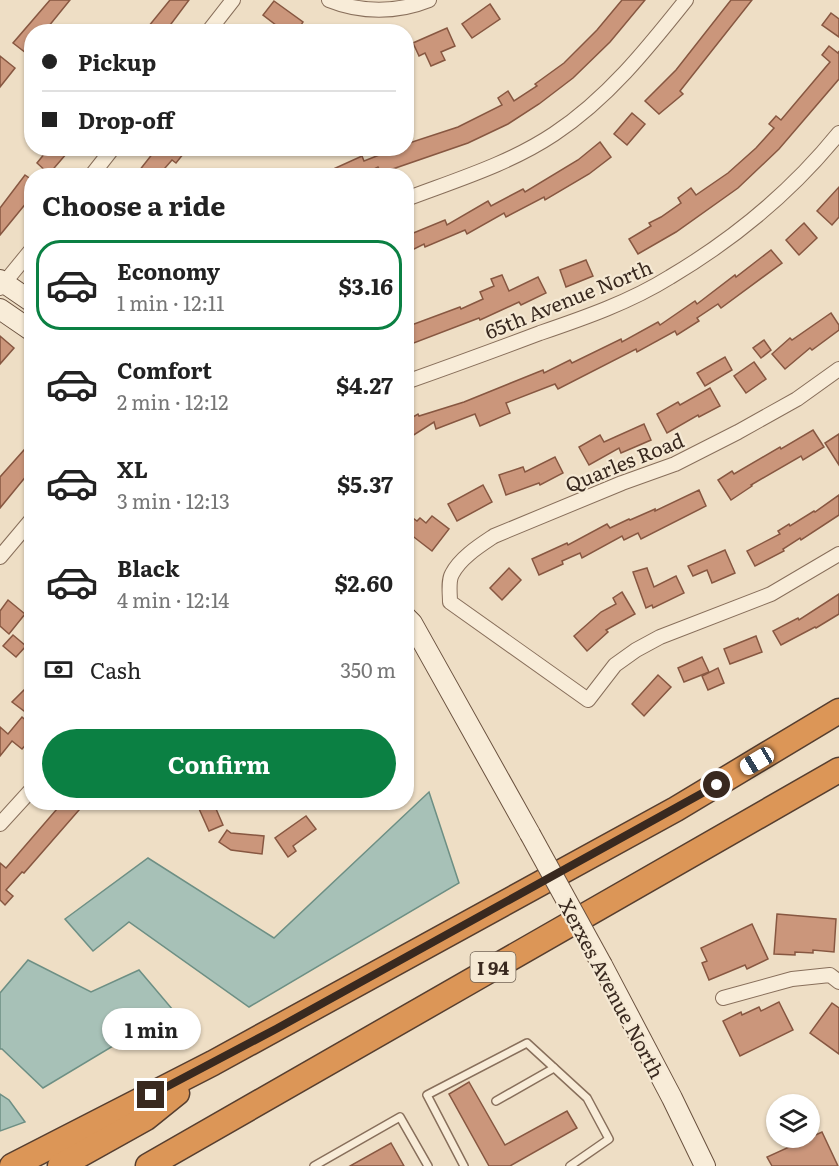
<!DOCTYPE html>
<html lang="en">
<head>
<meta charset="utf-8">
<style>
	body { margin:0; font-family:Literata,serif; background:#f6f6f6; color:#222; height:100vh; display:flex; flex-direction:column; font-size:22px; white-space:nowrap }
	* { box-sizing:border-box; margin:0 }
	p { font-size:20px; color:#767676 }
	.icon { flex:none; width:33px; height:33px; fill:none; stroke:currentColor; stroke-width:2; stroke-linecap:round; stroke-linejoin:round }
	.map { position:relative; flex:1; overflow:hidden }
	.details { position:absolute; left:24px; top:168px; width:390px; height:642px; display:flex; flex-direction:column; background:#fff; border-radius:24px; box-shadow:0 2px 4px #0004 }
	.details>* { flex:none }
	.guide { position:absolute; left:24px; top:24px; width:390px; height:132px; border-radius:24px; box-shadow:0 2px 4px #0004; display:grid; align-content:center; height:132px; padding:0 18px; background:#fff }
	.fabs { position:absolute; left:766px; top:1094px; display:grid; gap:12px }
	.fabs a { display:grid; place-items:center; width:54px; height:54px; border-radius:50%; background:#fff; box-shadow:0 2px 4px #0004; font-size:30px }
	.end { position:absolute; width:27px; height:27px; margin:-14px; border:8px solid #39291f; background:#fff; box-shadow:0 0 0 3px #fff }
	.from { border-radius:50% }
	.bubble { position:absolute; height:42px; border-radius:21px; background:#fff; box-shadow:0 2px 4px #0004; font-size:20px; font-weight:700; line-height:42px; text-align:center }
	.car { position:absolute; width:18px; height:36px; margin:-18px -9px; border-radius:8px; box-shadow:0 0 4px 2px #0007; background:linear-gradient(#fff 24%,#345 0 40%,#fff 0 76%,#345 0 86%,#fff 0) }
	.guide b { display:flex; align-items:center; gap:21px; height:57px; font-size:22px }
	.guide b+b { border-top:2px solid #e0e0e0 }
	.guide i { width:15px; height:15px; background:#222 }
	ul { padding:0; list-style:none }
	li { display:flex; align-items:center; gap:18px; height:90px; margin:0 12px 9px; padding:0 6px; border:3px solid transparent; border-radius:24px }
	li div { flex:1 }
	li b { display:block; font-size:22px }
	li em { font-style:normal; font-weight:700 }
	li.on { border-color:#0b8043 }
	li>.icon { width:54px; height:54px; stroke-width:1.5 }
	h2 { padding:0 18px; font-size:27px; line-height:72px }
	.pay { display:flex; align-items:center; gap:15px; height:66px; padding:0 18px; font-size:22px }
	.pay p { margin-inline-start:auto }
	.button { display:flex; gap:12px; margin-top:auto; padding:12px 18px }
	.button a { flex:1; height:69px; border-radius:36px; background:#0b8043; color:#fff; font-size:24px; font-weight:700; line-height:69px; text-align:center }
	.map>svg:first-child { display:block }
	.water { fill:#a7c1b7; stroke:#6d8f84; stroke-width:1.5 }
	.building { fill:#cb967b; stroke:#875741; stroke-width:1.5 }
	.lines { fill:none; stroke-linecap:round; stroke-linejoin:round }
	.lane-casing { stroke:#886f5b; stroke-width:10 }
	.street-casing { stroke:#886f5b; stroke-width:16 }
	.secondary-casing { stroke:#6a513e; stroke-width:22 }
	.highway-casing { stroke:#563e2f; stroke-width:27 }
	.lane { stroke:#f8ecd8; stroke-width:7 }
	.street { stroke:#f8ecd8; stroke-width:14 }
	.secondary { stroke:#f8ecd8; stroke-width:20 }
	.highway { stroke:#dc9657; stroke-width:24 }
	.secondary-bridge-casing { stroke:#6a513e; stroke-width:22; stroke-linecap:butt }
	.secondary-bridge { stroke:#f8ecd8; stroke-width:20 }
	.route { stroke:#39291f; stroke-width:8 }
	.labels { text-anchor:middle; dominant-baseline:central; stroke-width:4.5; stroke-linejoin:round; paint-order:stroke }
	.shield { fill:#f5e9d4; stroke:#716355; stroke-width:1.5 }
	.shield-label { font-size:18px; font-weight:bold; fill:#39291f }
	.street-label { font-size:20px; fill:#39291f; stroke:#f5e9d4 }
</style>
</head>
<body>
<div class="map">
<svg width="839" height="1166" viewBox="0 0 839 1166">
	<rect width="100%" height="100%" fill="#eedec5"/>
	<!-- water -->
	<g class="water">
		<polygon points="429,792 459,883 249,1007 129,922 93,951 65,919 148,858 274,938"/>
		<polygon points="28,960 91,992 139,970 173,1010 43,1088 2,1049 0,1049 0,993"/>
		<polygon points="0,1094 9,1100 25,1122 0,1131"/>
	</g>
	<!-- building -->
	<g class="building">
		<polygon points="50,0 70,0 44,32 32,32 32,47 26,53 13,43"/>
		<polygon points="170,0 189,0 165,32 144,32"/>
		<polygon points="622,0 645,0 610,42 573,78 539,104 508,124 468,143 381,173 378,167 360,176 318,176 362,156 364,161 397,148 406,148 406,144 458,127 502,105 498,98 508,91 514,101 537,86 535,84 564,63 597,30"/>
		<polygon points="731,0 752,0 680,91 683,94 659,114 645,101 676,70"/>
		<polygon points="274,1 303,22 297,32 285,32 263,15"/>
		<polygon points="490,4 500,19 472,38 462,24"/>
		<polygon points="831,13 839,19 839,37 822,25"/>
		<polygon points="447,28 455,46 441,52 445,60 431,66 425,53 419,56 413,43"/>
		<polygon points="829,46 838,53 839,51 839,79 779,149 738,188 676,232 638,254 629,239 651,226 649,223 661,217 681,203 678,198 691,188 696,195 728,173 756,148 774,128 769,124 776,116 781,120 830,62 822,55"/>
		<polygon points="0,56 15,68 0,87"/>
		<polygon points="632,113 645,124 627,145 614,134"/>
		<polygon points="600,142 611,157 589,174 545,200 544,197 506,217 504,213 467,234 465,230 425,247 424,244 406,253 406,236 445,220 447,225 488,201 491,206 523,189 525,192 578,160"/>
		<polygon points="49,148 62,148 67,153 49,174 37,163"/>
		<polygon points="157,148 188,148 176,163 172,160 158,176 135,176"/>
		<polygon points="25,175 32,180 32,196 0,235 0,208"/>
		<polygon points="839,187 839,217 832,225 817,211"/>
		<polygon points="804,223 817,238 799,255 786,240"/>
		<polygon points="771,250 782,263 721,308 718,304 697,318 699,321 677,335 675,331 637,352 636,349 558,389 555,384 506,403 510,413 480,426 475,414 436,429 434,422 406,440 406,421 418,414 419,416 464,402 543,370 544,373 570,360 572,363 621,339 622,342 658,322 660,325 695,301 697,304 735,275 736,277"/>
		<polygon points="586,260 593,276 566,287 560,270"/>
		<polygon points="502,275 509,291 538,277 546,293 521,305 519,302 480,320 479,318 406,346 406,327 460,307 461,309 483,299 480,292 494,286 491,279"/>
		<polygon points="831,313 839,325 839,330 812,350 810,348 785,369 772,354 790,338 792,340"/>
		<polygon points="0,336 14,348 0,364"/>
		<polygon points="764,340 771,350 761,358 753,348"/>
		<polygon points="725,357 732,370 705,386 697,373"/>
		<polygon points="754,362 766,379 746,393 734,376"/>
		<polygon points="710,388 720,406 699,417 698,415 667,433 657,414 678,402 680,405"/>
		<polygon points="644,424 651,440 621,453 619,448 589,465 579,447 600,435 604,442"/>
		<polygon points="813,430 824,447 803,460 801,456 751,485 752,486 731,500 718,480 732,471 734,474 780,447 781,449"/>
		<polygon points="839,434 839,465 825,443"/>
		<polygon points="32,441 32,469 0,508 0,477"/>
		<polygon points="555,457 563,473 540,485 539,483 506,495 499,475 523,467 525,472"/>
		<polygon points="483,485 492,502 457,521 448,504"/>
		<polygon points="699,490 706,506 641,539 638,533 624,540 622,536 582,558 580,553 562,561 563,564 539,575 532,559 567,543 568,545 607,524 610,528 629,519 630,520 655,509 655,511"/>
		<polygon points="839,495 839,515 801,540 800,538 783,549 784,551 755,566 747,551 780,534 778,531 789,524 790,526 814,511 815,512"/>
		<polygon points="406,513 417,521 420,518 426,523 432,516 449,529 432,551 406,531"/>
		<polygon points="725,550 735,573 712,583 707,570 693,576 688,566"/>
		<polygon points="509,568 521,580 502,600 490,588"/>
		<polygon points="647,568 654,587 676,576 684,593 653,608 652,605 646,608 633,572"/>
		<polygon points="622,592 635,614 606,630 608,632 587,651 574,636 601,612 616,604 613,598"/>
		<polygon points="839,594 839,614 816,628 815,627 781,645 773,631 798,618 799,620"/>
		<polygon points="8,600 25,614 9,634 0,626 0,611"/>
		<polygon points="13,635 26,646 16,657 3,646"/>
		<polygon points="756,636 762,652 730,664 724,649"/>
		<polygon points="702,657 709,672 684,682 678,668"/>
		<polygon points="718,668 724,683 708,690 702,676"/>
		<polygon points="658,675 671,687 644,716 632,704"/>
		<polygon points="32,682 32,702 24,711 12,702"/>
		<polygon points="22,717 32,726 32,738 22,749 12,741 0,756 0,727 8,734"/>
		<polygon points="63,802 86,802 24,873 22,872 6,890 13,896 5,905 0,900 0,863 6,868"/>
		<polygon points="196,802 213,802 223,825 209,831"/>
		<polygon points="306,816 316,829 293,846 296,851 288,857 275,838"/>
		<polygon points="227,830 231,833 264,836 262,854 231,850 219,842"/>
		<polygon points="777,914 836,919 834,952 813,950 813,953 795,952 795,955 774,954"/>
		<polygon points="752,924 768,959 747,969 745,965 709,980 702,963 707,961 701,948"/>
		<polygon points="779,1002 793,1030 740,1056 723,1021 741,1012 742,1015 759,1007 761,1011"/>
		<polygon points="832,1003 839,1008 839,1054 810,1033"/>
		<polygon points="469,1082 505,1145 567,1111 577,1128 510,1166 489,1166 449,1094"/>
		<polygon points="822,1132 838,1166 772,1166 767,1157"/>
		<polygon points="391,1143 404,1166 350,1166"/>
	</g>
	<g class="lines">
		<!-- lane casing -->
		<g class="lane-casing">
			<g id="lane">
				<polyline points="496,1101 554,1068"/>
				<polyline points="314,1166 400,1117 428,1166"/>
				<polyline points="464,1166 427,1095 527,1043 587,1098 609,1139 570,1166"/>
			</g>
		</g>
		<!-- street casing -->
		<g class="street-casing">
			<g id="street">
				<path d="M329 0C361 13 397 13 429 0"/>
				<polyline points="208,32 233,0"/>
				<polyline points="91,176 113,148"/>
				<path d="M406 199C456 180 509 164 554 134 607 99 647 49 686 0"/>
				<polyline points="0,288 32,249"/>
				<path d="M839 369 797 399 738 432 675 464 622 483 494 536C479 546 460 558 452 574 448 581 450 594 450 602L588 700 615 665 636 650 660 637 771 594 839 554"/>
				<path d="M406 382C451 366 495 350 540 333 584 318 630 302 670 277 734 239 792 191 839 133"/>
				<polyline points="0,557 32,519"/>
				<polyline points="0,824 32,789"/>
				<polyline points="723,998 792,979 830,975 839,982"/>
			</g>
		</g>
		<!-- secondary casing -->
		<g class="secondary-casing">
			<g id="secondary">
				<polyline points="0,280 32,302"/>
				<polyline points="0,309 32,331"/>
				<polyline points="406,617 412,623 530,834"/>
				<polyline points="602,965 672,1098 705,1166"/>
			</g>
		</g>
		<!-- highway casing -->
		<g class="highway-casing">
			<g id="highway">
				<polyline points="12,1166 213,1063 676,809 839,711"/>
				<polyline points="60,1166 146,1118 177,1093"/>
				<polyline points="148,1166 839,770"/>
			</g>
		</g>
		<!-- lane -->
		<use href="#lane" class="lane"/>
		<!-- street -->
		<use href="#street" class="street"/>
		<!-- secondary -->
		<use href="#secondary" class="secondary"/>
		<!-- highway -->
		<use href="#highway" class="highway"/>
		<!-- secondary-bridge casing -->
		<g class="secondary-bridge-casing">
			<polyline id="secondary-bridge" points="530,834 602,965"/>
		</g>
		<!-- secondary-bridge -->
		<use href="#secondary-bridge" class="secondary-bridge"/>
	</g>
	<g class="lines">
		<!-- route -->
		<polyline class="route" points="151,1095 276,1029 717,785"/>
	</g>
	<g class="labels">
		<!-- shield labels -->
		<rect class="shield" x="470.5" y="952" width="45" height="30" rx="4.5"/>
		<g class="shield-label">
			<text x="493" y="967">I 94</text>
		</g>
		<!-- street labels -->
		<g class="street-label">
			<text transform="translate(568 298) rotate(-22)">65th Avenue North</text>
			<text transform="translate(624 461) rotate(-22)">Quarles Road</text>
			<text transform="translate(613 988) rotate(62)">Xerxes Avenue North</text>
		</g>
	</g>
</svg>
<div class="fabs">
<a><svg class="icon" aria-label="layers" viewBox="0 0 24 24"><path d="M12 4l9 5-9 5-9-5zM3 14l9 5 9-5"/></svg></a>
</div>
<i class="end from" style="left:717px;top:785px"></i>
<i class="end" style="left:151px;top:1095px"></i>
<div class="bubble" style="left:102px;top:1008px;width:99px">1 min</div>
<i class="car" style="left:757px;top:761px;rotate:239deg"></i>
<div class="guide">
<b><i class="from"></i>Pickup</b>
<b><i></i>Drop-off</b>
</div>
<section class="details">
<h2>Choose a ride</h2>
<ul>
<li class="on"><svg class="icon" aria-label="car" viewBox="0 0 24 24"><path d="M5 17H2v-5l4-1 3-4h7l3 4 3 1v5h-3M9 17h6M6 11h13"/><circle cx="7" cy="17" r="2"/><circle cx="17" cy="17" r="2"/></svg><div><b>Economy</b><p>1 min · 12:11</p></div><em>$3.16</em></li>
<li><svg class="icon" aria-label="car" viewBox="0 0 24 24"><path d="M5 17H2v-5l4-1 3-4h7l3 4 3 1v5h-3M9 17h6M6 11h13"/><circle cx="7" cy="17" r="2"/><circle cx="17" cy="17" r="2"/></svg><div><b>Comfort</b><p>2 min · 12:12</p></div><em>$4.27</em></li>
<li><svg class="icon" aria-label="car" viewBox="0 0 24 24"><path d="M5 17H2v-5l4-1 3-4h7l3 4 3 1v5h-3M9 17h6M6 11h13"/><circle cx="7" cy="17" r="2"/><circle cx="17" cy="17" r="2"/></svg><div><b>XL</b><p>3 min · 12:13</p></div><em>$5.37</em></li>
<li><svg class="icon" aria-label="car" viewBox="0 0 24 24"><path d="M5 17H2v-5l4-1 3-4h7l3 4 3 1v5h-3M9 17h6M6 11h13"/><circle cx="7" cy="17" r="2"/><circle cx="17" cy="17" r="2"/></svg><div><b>Black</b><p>4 min · 12:14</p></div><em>$2.60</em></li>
</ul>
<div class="pay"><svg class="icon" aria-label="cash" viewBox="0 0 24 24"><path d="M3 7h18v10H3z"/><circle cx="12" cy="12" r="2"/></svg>Cash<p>350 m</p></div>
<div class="button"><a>Confirm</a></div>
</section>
</div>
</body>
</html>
